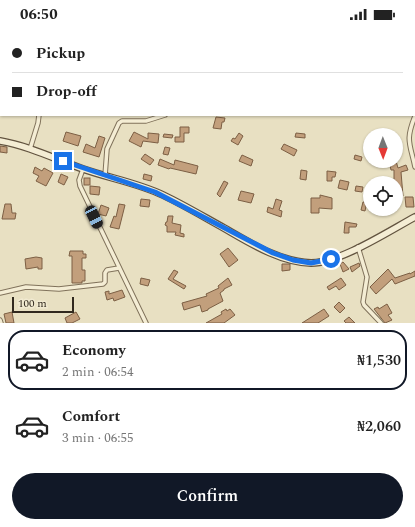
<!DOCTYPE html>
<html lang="en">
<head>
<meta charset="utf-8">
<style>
	body { margin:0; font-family:Spectral,serif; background:#f6f6f6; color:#222; height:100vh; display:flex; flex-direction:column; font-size:15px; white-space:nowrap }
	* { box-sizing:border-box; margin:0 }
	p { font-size:13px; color:#767676 }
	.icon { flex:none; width:22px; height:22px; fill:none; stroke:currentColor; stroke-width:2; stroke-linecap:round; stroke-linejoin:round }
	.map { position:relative; height:295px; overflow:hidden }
	.drawer { display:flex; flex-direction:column; background:#fff; flex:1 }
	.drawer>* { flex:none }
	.banner { position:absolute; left:0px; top:0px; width:415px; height:88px; box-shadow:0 1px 3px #0004; display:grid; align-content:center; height:88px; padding:0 12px; background:#fff }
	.needle { width:26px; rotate:179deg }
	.tools { position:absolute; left:363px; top:100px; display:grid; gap:8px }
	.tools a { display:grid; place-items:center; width:40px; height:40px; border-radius:50%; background:#fff; box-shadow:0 1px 3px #0004; font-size:20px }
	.scale { position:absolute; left:12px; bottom:10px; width:62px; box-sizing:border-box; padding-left:4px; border:2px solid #31291e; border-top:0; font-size:11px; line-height:14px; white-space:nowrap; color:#31291e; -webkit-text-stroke:3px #f1ead1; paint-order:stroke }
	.end { position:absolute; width:18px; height:18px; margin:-9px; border:5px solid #1a73e8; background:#fff; box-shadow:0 0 0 2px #fff }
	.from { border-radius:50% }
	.car { position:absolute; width:12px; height:24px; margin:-12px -6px; border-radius:5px; box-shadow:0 0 3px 1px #0007; background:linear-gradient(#222 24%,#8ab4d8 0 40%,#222 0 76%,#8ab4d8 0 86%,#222 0) }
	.banner b { display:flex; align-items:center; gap:14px; height:38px; font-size:15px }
	.banner b+b { border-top:1px solid #e0e0e0 }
	.banner i { width:10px; height:10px; background:#222 }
	ul { padding:7px 0 0; list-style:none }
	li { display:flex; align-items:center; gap:12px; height:60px; margin:0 8px 6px; padding:0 4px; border:2px solid transparent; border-radius:16px }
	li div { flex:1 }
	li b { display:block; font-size:15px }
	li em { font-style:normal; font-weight:600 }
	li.current { border-color:#111827 }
	li>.icon { width:36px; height:36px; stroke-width:1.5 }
	.primary-button { display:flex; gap:8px; margin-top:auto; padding:8px 12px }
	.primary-button a { flex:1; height:46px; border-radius:24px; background:#111827; color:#fff; font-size:16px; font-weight:600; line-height:46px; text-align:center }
	.status { display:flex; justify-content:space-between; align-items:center; height:28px; padding:0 20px; background:#fff; direction:ltr }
	.status svg { height:11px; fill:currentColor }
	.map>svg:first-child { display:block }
	.building { fill:#c29f7c; stroke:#7c5f44 }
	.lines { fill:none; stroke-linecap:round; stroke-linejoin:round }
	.minor-casing { stroke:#80725b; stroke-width:5.5 }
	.secondary-casing { stroke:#62533f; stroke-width:8 }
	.minor { stroke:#f4edd4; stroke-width:3.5 }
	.secondary { stroke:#f4edd4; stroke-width:5.5 }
	.route { stroke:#1a73e8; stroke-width:5 }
</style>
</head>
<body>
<div class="status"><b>06:50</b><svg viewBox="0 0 49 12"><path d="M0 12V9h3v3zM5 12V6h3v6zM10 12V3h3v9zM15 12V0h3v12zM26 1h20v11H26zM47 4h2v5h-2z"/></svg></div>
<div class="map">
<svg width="415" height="295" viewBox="0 0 415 295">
	<rect width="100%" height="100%" fill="#e8e0c2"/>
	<!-- building -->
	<g class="building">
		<polygon points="216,89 225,90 224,94 222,94 221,101 213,100"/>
		<polygon points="180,99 189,99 189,105 184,105 184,114 175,114 175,109 180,109"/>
		<polygon points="66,104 81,108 78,118 63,113"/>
		<polygon points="134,104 148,111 148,105 159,106 158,115 143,113 141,119 129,113"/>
		<polygon points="239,105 243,108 238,117 231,113 233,110 235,111"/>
		<polygon points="296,105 305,106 305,110 295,109"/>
		<polygon points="164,106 173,107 172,110 163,109"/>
		<polygon points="99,108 105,110 99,129 83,124 86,116 95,120"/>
		<polygon points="284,116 297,122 294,128 281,121"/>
		<polygon points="0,118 7,119 7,125 0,124"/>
		<polygon points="165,119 170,120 168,127 163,126"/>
		<polygon points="145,126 154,132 150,137 141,131"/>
		<polygon points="242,127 253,132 251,138 239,133"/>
		<polygon points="355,127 362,129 361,133 354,131"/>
		<polygon points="160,131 174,137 175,132 198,138 196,146 170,140 169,141 158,137"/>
		<polygon points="389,133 396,133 398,140 406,137 408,142 401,144 403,168 396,168 396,155 394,155 394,142 391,142"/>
		<polygon points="35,139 42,143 44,140 53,145 46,158 36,153 39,148 33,145"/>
		<polygon points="301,142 307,143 306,152 300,151"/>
		<polygon points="327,143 336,144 335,149 332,149 332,153 327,153"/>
		<polygon points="61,146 68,149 64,157 58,154"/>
		<polygon points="144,146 152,148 151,153 143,151"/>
		<rect x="84" y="150" width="6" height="7"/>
		<polygon points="340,152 349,154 347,162 338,160"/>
		<polygon points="224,153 228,155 220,169 217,166"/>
		<polygon points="90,158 100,159 99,167 90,166"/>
		<polygon points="356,158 363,159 362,164 355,163"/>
		<polygon points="241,163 254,166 251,175 238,172"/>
		<polygon points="320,167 332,170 332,181 319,180 319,185 311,185 311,170 320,170"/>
		<polygon points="405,169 413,169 414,179 406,179"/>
		<polygon points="141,171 150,172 149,179 140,178"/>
		<polygon points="276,171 282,173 279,182 282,183 281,189 267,184 268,179 273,181"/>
		<polygon points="363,174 367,174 365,183 361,182"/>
		<polygon points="5,176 11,176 12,185 16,185 15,191 2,191"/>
		<polygon points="119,176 125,177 119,201 110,199 114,188 116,189"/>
		<polygon points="101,177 109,180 106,188 98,186"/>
		<polygon points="168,188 173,188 172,195 181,197 180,205 184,206 184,209 175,207 176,204 167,204 167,198 165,197 166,194 167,194"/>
		<polygon points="345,194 357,196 356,199 349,199 349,205 344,205"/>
		<polygon points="228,220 238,232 229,239 220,226"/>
		<polygon points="70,223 83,223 83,226 86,226 86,230 82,230 82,242 85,242 85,253 82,253 82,255 72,255 72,228 69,228"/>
		<polygon points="36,229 42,230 42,241 38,241 38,239 26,241 25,231"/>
		<polygon points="343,234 349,241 343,244 340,236"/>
		<polygon points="359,235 360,238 352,244 350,239"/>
		<polygon points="282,236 290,236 290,242 282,243"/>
		<polygon points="388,241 395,250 410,245 410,246 415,243 415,248 395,256 392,251 376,266 370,259"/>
		<polygon points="174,242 178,244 173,251 186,258 184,261 168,251"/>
		<polygon points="141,250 150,252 148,258 140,256"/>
		<polygon points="228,250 232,257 224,261 224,262 220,265 223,273 208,281 208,282 202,284 200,277 184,282 182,275 207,268 206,266 219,260 218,258"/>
		<polygon points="341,250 346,257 339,262 336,258 329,262 327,259"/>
		<polygon points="122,262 125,269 114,273 113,270 107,272 105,264 109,263 109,266"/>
		<polygon points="339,274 345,280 340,285 334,279"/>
		<polygon points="387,276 392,285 388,287 392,292 385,295 374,281 378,279 379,281"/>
		<polygon points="226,281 227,283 230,281 235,287 224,295 206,295 222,286 221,284"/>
		<polygon points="324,281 329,288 318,295 302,295"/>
		<polygon points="12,284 14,295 6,295 4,286"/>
		<polygon points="76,284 80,291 72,295 67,295 65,290"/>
		<polygon points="349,289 355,295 346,295 344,293"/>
	</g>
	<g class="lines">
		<!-- minor casing -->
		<g class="minor-casing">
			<g id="minor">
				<polyline points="34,1 34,0"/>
				<polyline points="414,11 415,11"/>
				<path d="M415 88C405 113 410 115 415 139"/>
				<polyline points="30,121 38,95 39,87"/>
				<polyline points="83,141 79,152 80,158 146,295"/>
				<polyline points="105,148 107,121 119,95 122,93 146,93 165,87"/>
				<polyline points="358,219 367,249 363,274 364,277 381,295"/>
				<polyline points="0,265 26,259 59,261 103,256 105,254 105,245 107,242 119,240"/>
				<polyline points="0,292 1,295"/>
			</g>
		</g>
		<!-- secondary casing -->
		<g class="secondary-casing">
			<path id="secondary" d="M0 113C29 118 55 131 83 141 109 150 138 155 163 167 184 177 204 189 224 200 250 215 280 234 311 235 340 235 389 203 415 189"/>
		</g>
		<!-- minor -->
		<use href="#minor" class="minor"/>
		<!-- secondary -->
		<use href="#secondary" class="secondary"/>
	</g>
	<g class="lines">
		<!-- route -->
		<polyline class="route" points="63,133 155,164 273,225 293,232 311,235 331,231"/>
	</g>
</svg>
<div class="tools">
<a><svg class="needle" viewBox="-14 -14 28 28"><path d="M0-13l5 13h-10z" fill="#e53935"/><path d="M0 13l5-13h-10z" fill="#767676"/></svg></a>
<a><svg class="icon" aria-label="locate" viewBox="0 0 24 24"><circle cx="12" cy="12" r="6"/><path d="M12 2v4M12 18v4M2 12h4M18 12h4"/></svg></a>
</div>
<div class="scale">100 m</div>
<i class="end from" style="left:331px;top:231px"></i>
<i class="end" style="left:63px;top:133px"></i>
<i class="car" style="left:94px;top:189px;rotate:154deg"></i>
<div class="banner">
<b><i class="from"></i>Pickup</b>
<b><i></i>Drop-off</b>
</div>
</div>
<section class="drawer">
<ul>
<li class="current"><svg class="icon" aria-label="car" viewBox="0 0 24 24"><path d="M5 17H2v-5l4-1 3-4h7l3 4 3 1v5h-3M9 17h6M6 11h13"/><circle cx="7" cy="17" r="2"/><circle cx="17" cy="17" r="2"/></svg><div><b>Economy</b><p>2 min · 06:54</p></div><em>₦1,530</em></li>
<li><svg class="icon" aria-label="car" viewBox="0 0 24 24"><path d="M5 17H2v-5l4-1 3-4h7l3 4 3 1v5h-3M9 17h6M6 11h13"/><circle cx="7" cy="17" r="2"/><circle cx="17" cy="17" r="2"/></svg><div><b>Comfort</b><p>3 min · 06:55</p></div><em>₦2,060</em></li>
</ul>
<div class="primary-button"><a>Confirm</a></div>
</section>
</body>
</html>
